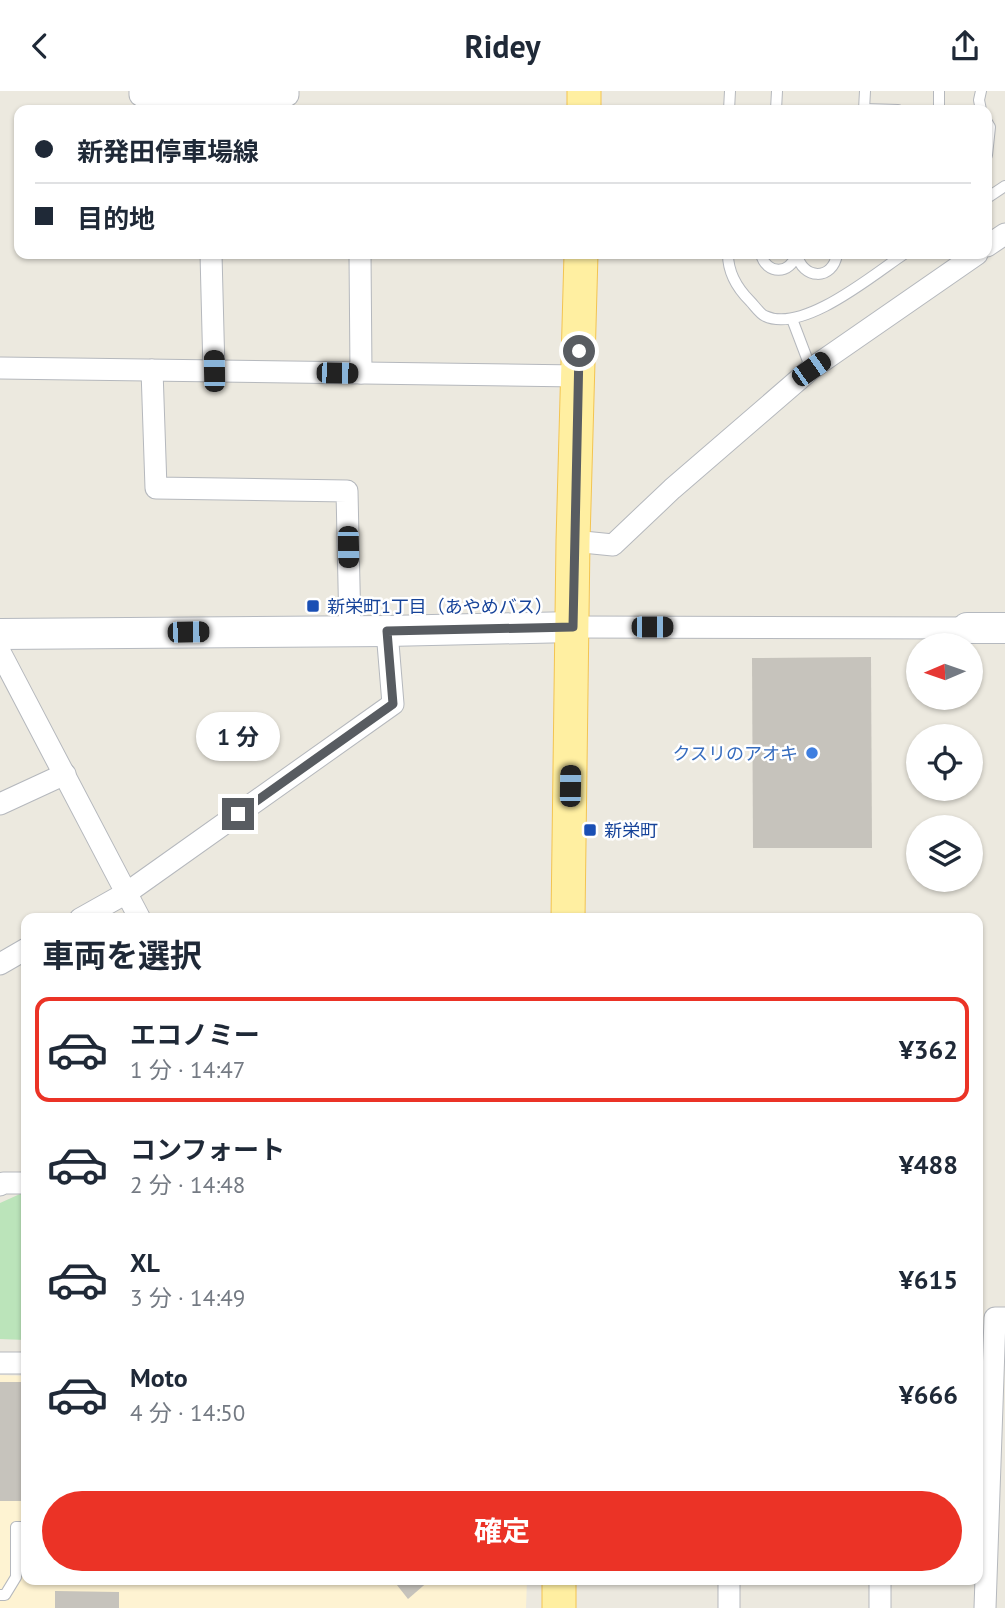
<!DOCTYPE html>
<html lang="ja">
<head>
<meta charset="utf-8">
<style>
	body { margin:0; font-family:"PT Sans","Noto Sans JP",sans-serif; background:#f2f2f3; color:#1f2937; height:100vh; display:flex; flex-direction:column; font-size:26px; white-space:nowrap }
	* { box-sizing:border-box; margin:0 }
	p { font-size:23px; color:#747a83 }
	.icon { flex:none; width:38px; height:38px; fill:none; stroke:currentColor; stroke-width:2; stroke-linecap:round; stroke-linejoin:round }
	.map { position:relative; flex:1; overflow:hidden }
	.panel { position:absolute; left:21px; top:822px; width:962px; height:672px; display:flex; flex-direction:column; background:#fff; border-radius:14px; box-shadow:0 2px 5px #0004 }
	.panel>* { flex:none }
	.hud { position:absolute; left:14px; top:14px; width:978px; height:154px; border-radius:14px; box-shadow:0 2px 5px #0004; display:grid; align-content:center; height:154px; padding:0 21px; background:#fff }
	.needle { width:46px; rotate:268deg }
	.tools { position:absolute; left:906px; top:542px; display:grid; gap:14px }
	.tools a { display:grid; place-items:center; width:77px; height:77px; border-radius:50%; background:#fff; box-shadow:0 2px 5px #0004; font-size:35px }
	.end { position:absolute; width:32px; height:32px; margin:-16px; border:9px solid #585c61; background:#fff; box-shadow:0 0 0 4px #fff }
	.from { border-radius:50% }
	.bubble { position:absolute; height:49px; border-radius:24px; background:#fff; box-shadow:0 2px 5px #0004; font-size:23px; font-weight:700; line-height:49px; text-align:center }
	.car { position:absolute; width:21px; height:42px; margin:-21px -10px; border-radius:9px; box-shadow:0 0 5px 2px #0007; background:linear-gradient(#222 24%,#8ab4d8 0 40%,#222 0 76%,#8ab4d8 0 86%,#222 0) }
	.hud b { display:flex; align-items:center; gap:24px; height:66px; font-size:26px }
	.hud b+b { border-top:2px solid #e0e1e3 }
	.hud i { width:18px; height:18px; background:#1f2937 }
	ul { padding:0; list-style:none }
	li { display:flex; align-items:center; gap:21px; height:105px; margin:0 14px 10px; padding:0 7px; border:4px solid transparent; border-radius:14px }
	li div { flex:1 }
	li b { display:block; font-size:26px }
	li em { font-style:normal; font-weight:700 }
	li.current { border-color:#eb3326 }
	li>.icon { width:63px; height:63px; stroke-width:1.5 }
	h2 { padding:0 21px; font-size:32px; line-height:84px }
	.cta { display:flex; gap:14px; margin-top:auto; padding:14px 21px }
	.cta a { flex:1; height:80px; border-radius:42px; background:#eb3326; color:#fff; font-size:28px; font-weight:700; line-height:80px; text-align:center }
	header { display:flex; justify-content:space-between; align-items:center; height:91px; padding:0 21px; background:#fff; font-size:32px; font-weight:700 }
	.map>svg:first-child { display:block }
	.commercial { fill:#fef3d2 }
	.park { fill:#bbe4ba }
	.building { fill:#c6c3bc }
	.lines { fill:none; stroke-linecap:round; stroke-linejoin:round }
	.lane-casing { stroke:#b5b8bd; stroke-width:12 }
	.street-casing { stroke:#b5b8bd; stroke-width:23 }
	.secondary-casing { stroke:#b5b9bf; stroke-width:32 }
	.primary-casing { stroke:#f3c451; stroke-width:35 }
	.lane { stroke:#fff; stroke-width:10 }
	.street { stroke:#fff; stroke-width:21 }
	.secondary { stroke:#fff; stroke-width:30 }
	.primary { stroke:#ffefa1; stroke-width:33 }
	.route { stroke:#585c61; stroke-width:9 }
	.transit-dot { fill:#1a4fb4; stroke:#fff; stroke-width:2.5 }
	.shop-dot { fill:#3f7fe0; stroke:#fff; stroke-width:2.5 }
	.labels { text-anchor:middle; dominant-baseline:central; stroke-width:5; stroke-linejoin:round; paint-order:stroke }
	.transit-label { font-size:18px; fill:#164399; stroke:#fff; text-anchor:start }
	.shop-label { font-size:18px; fill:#366cbe; stroke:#fff; text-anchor:end }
</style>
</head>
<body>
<header><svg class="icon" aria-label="back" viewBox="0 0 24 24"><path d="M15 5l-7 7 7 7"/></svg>Ridey<svg class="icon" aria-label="share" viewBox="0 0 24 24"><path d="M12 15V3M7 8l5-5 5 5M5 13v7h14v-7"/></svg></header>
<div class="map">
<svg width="1005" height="1517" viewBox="0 0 1005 1517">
	<rect width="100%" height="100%" fill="#ece9df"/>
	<!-- commercial -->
	<polygon class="commercial" points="0,1284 26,1285 26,1489 527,1489 526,1517 0,1517"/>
	<!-- park -->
	<polygon class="park" points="20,1103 26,1103 26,1249 0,1248 0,1112"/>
	<!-- building -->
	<g class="building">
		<polygon points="871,566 872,757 753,757 752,567"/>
		<rect x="0" y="1291" width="26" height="119"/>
		<polygon points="393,1489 430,1489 408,1508"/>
		<polygon points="55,1500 119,1501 119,1517 55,1517"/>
	</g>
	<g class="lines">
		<!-- lane casing -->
		<g class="lane-casing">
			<g id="lane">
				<polyline points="939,0 939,19"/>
				<polyline points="981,0 979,9 981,19"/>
				<polyline points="864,18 898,19"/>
				<polyline points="729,19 730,0"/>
				<polyline points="776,19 777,0"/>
				<polyline points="864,19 865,0"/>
				<polyline points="987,31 990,36 987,64"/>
				<polyline points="987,107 1005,95"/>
				<path d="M728 163C728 182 737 197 750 210 754 214 760 223 765 225 803 243 874 183 904 163"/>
				<path d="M761 163C766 184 791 184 796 163"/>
				<path d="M797 163C802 189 833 190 837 163"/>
				<polyline points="792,228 811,278"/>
				<polyline points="0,1504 5,1504 16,1486 16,1436 26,1436"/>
			</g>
		</g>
		<!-- street casing -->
		<g class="street-casing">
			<g id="street">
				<polyline points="140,0 140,4 288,4 288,0"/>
				<polyline points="987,155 1005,143"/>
				<polyline points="211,163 214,280"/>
				<polyline points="360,163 361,282"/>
				<polyline points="0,277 578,285"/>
				<polyline points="152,279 156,397 347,400 350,540"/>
				<polyline points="573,450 613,454 672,398 811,278 977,163"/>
				<polyline points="573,536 967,537"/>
				<polyline points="0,561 140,828"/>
				<polyline points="0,713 65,683"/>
				<polyline points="80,828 128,801 393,613 387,540"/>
				<polyline points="0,873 26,858"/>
				<polyline points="0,1094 3,1092 26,1092"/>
				<polyline points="0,1272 26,1272"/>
				<polyline points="729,1489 729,1517"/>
				<polyline points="880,1517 880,1489"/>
				<polyline points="985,1517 995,1227 1005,1227"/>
			</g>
		</g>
		<!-- secondary casing -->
		<g class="secondary-casing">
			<g id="secondary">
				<polyline points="967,537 1005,537"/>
				<polyline points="0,543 387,540 573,536"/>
			</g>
		</g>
		<!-- primary casing -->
		<g class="primary-casing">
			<g id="primary">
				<polyline points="584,19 584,0"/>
				<polyline points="568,828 573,450 581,163"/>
				<polyline points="559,1517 559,1489"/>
			</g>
		</g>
		<!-- lane -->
		<use href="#lane" class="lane"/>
		<!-- street -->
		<use href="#street" class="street"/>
		<!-- secondary -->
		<use href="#secondary" class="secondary"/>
		<!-- primary -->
		<use href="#primary" class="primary"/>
	</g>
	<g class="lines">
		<!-- route -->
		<polyline class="route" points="238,723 393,613 387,540 573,536 579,260"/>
	</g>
	<!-- markers -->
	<g class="transit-dot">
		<rect x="306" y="508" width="14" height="14" rx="3.5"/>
		<rect x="583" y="732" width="14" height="14" rx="3.5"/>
	</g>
	<circle class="shop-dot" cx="812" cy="662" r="7"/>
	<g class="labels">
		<!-- transit labels -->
		<g class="transit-label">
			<text x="327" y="515">新栄町1丁目（あやめバス）</text>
			<text x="604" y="739">新栄町</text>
		</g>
		<!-- shop labels -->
		<g class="shop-label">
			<text x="798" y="662">クスリのアオキ</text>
		</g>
	</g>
</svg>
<div class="tools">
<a><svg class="needle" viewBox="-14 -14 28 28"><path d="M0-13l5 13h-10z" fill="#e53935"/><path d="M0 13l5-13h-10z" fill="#747a83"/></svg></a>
<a><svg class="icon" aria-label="locate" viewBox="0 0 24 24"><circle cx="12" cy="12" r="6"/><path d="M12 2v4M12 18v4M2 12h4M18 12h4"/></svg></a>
<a><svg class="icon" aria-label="layers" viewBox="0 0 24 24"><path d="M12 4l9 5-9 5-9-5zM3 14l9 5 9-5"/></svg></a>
</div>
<i class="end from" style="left:579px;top:260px"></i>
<i class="end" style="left:238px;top:723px"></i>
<div class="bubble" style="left:196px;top:621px;width:84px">1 分</div>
<i class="car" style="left:811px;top:278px;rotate:55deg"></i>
<i class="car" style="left:214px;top:280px;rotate:359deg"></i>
<i class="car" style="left:337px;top:282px;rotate:91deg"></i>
<i class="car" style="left:348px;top:456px;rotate:179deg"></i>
<i class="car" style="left:652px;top:536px;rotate:90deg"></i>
<i class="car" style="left:188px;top:541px;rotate:89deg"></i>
<i class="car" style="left:570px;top:695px;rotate:1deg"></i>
<div class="hud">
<b><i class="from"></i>新発田停車場線</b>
<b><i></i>目的地</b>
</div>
<section class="panel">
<h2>車両を選択</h2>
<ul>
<li class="current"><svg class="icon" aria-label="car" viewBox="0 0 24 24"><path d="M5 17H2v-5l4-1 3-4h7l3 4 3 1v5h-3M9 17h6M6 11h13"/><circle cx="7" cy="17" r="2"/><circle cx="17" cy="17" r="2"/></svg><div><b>エコノミー</b><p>1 分 · 14:47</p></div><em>¥362</em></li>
<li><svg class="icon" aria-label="car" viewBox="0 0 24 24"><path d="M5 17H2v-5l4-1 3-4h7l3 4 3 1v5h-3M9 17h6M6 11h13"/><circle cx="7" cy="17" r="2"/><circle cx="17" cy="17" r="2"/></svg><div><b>コンフォート</b><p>2 分 · 14:48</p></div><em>¥488</em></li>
<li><svg class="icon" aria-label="car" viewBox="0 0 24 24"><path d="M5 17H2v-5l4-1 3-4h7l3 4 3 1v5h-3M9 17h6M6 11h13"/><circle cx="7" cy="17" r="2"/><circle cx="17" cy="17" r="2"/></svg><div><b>XL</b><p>3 分 · 14:49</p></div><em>¥615</em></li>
<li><svg class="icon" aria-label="car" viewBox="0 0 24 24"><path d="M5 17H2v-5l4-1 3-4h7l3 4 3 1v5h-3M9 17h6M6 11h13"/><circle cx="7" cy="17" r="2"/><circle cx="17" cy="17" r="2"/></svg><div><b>Moto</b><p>4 分 · 14:50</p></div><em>¥666</em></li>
</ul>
<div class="cta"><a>確定</a></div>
</section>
</div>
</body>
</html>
